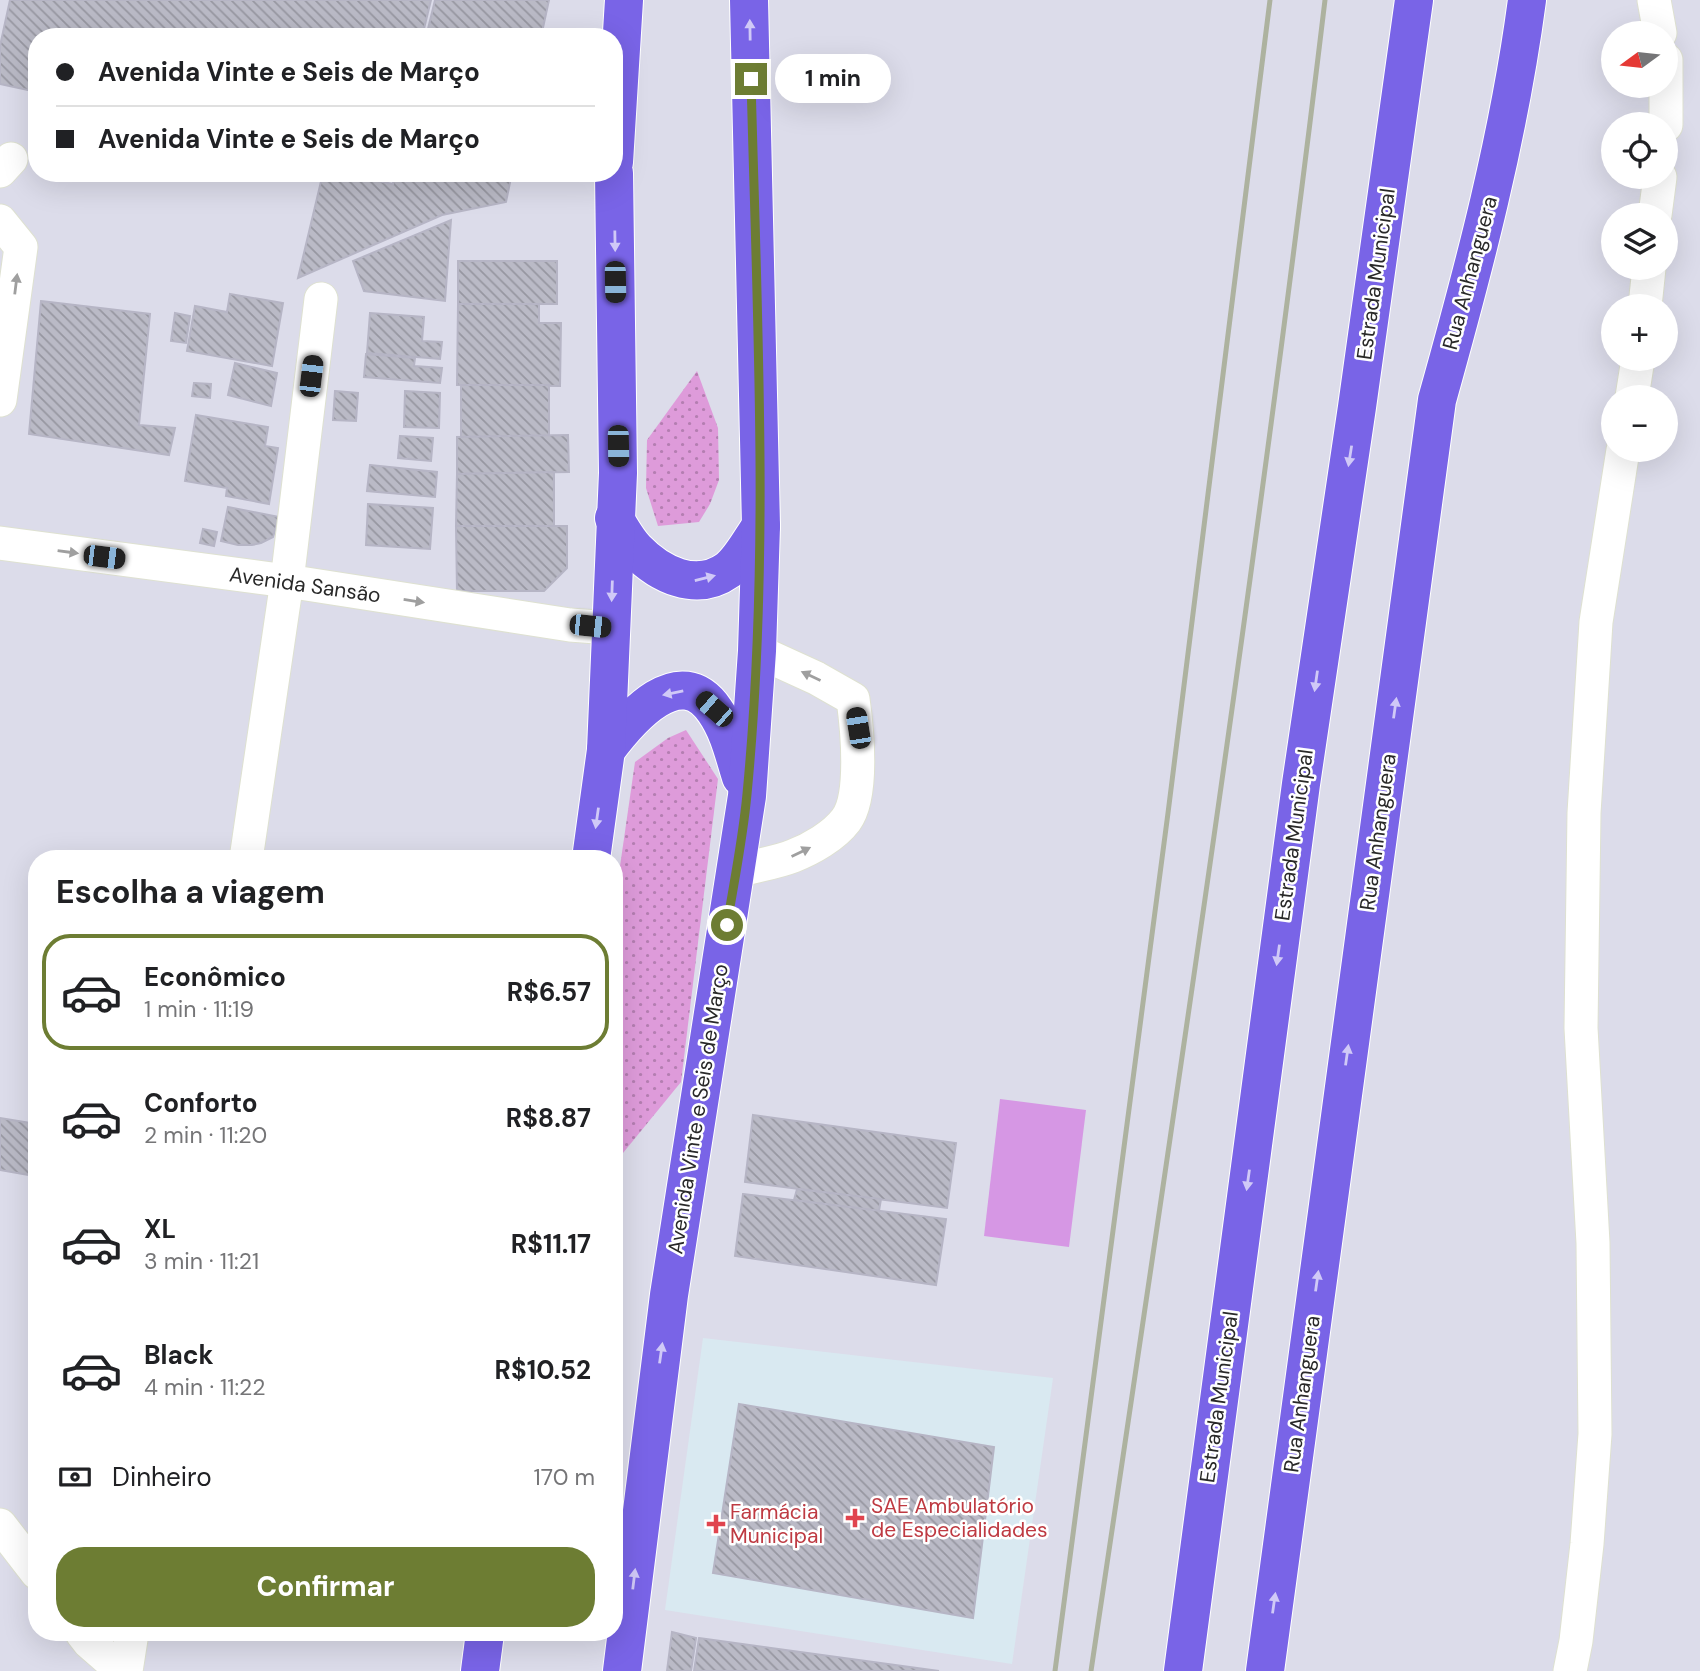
<!DOCTYPE html>
<html lang="pt">
<head>
<meta charset="utf-8">
<style>
	body { margin:0; font-family:"DM Sans",sans-serif; background:#f6f6f6; color:#202124; height:100vh; display:flex; flex-direction:column; font-size:26px; white-space:nowrap }
	* { box-sizing:border-box; margin:0 }
	p { font-size:23px; color:#757577 }
	.icon { flex:none; width:38px; height:38px; fill:none; stroke:currentColor; stroke-width:2; stroke-linecap:round; stroke-linejoin:round }
	.map { position:relative; flex:1; overflow:hidden }
	.panel { position:absolute; left:28px; top:850px; width:595px; height:791px; display:flex; flex-direction:column; background:#fff; border-radius:28px; box-shadow:0 7px 28px #0002 }
	.panel>* { flex:none }
	.top-card { position:absolute; left:28px; top:28px; width:595px; height:154px; border-radius:28px; box-shadow:0 7px 28px #0002; display:grid; align-content:center; height:154px; padding:0 28px; background:#fff }
	.needle { width:46px; rotate:255deg }
	.controls { position:absolute; left:1601px; top:21px; display:grid; gap:14px }
	.controls a { display:grid; place-items:center; width:77px; height:77px; border-radius:50%; background:#fff; box-shadow:0 7px 28px #0002; font-size:35px }
	.end { position:absolute; width:32px; height:32px; margin:-16px; border:9px solid #6d7d33; background:#fff; box-shadow:0 0 0 4px #fff }
	.from { border-radius:50% }
	.bubble { position:absolute; height:49px; border-radius:24px; background:#fff; box-shadow:0 7px 28px #0002; font-size:23px; font-weight:700; line-height:49px; text-align:center }
	.car { position:absolute; width:21px; height:42px; margin:-21px -10px; border-radius:9px; box-shadow:0 0 5px 2px #0007; background:linear-gradient(#222 24%,#8ab4d8 0 40%,#222 0 76%,#8ab4d8 0 86%,#222 0) }
	.top-card b { display:flex; align-items:center; gap:24px; height:66px; font-size:26px }
	.top-card b+b { border-top:2px solid #e0e0e0 }
	.top-card i { width:18px; height:18px; background:#202124 }
	ul { padding:0; list-style:none }
	li { display:flex; align-items:center; gap:21px; height:116px; margin:0 14px 10px; padding:0 14px; border:4px solid transparent; border-radius:28px }
	li div { flex:1 }
	li b { display:block; font-size:26px }
	li em { font-style:normal; font-weight:700 }
	li.active { border-color:#6d7d33 }
	li>.icon { width:63px; height:63px; stroke-width:1.5 }
	h2 { padding:0 28px; font-size:32px; line-height:84px }
	.pay { display:flex; align-items:center; gap:18px; height:77px; padding:0 28px; font-size:26px }
	.pay p { margin-inline-start:auto }
	.button { display:flex; gap:14px; margin-top:auto; padding:14px 28px }
	.button a { flex:1; height:80px; border-radius:28px; background:#6d7d33; color:#fff; font-size:28px; font-weight:700; line-height:80px; text-align:center }
	.map>svg:first-child { display:block }
	.medical { fill:#d9e9f1 }
	.green { fill:url(#green-dots) }
	.pitch { fill:#d697e4 }
	.building { fill:url(#building-back-hatch); stroke:#b6b5c5; stroke-width:2 }
	.lines { fill:none; stroke-linecap:round; stroke-linejoin:round }
	.minor-casing { stroke:#dee1d1; stroke-width:35 }
	.major-casing { stroke:#fff; stroke-width:40 }
	.minor { stroke:#fff; stroke-width:33 }
	.major { stroke:#7964e7; stroke-width:38 }
	.rail { stroke:#adb29f; stroke-width:5 }
	.oneway { fill:#d0c9f7 }
	.oneway2 { fill:#9f9f9f }
	.route { stroke:#6d7d33; stroke-width:9 }
	.health-dot { fill:#e0444e; stroke:#fff; stroke-width:2.5 }
	.labels { text-anchor:middle; dominant-baseline:central; stroke-width:5; stroke-linejoin:round; paint-order:stroke }
	.street-label { font-size:21px; fill:#292929; stroke:#fff }
	.health-label { font-size:21px; fill:#be3a42; stroke:#fff; text-anchor:start }
</style>
</head>
<body>
<div class="map">
<svg width="1700" height="1671" viewBox="0 0 1700 1671">
	<defs>
		<pattern id="green-dots" width="8" height="8" patternUnits="userSpaceOnUse" patternTransform="scale(1.75)"><rect width="8" height="8" fill="#de9bda"/><path d="M2 2h.1M6 6h.1" fill="none" stroke="#b47eb1" stroke-width="1.8" stroke-linecap="round"/></pattern>
		<pattern id="building-back-hatch" width="6" height="6" patternUnits="userSpaceOnUse" patternTransform="scale(1.75)"><rect width="6" height="6" fill="#babac6"/><path d="M-1 5l2 2M0 0l6 6M5-1l2 2" fill="none" stroke="#9797a1"/></pattern>
	</defs>
	<rect width="100%" height="100%" fill="#dcdcea"/>
	<!-- medical -->
	<polygon class="medical" points="703,1338 1053,1378 1012,1664 665,1610"/>
	<!-- green -->
	<g class="green">
		<polygon points="697,371 718,428 719,480 710,504 699,522 658,526 646,488 647,440"/>
		<polygon points="686,730 718,779 681,1082 614,1164 614,908 635,762 668,738"/>
	</g>
	<!-- pitch -->
	<polygon class="pitch" points="1000,1099 1086,1110 1069,1247 984,1236"/>
	<!-- building -->
	<g class="building">
		<polygon points="10,0 431,0 422,37 37,37 37,92 0,84 0,46"/>
		<polygon points="435,0 549,0 541,37 426,37"/>
		<polygon points="323,173 338,173 393,184 395,173 512,173 506,202 442,215 298,278"/>
		<polygon points="451,220 445,301 364,291 353,261"/>
		<rect x="458" y="261" width="99" height="43"/>
		<polygon points="230,294 283,303 272,366 187,351 195,306 227,312"/>
		<polygon points="41,301 150,314 139,425 175,428 169,455 29,434"/>
		<polygon points="458,304 539,304 539,323 561,323 560,386 457,385"/>
		<polygon points="175,313 190,316 186,343 171,341"/>
		<polygon points="370,313 424,317 422,341 442,342 440,359 367,353"/>
		<polygon points="366,354 415,358 414,366 442,368 440,383 364,377"/>
		<polygon points="235,363 277,373 271,406 228,395"/>
		<polygon points="194,383 211,384 210,398 192,396"/>
		<polygon points="461,385 549,385 549,436 461,437"/>
		<polygon points="335,391 358,393 356,421 333,420"/>
		<polygon points="405,391 440,393 439,428 404,427"/>
		<polygon points="196,415 268,427 265,446 278,448 269,504 226,496 227,488 185,481"/>
		<polygon points="568,435 569,472 457,474 457,437"/>
		<polygon points="400,436 433,438 431,461 398,458"/>
		<polygon points="370,465 437,472 435,497 367,491"/>
		<polygon points="554,472 554,526 456,526 457,474"/>
		<polygon points="368,504 433,508 430,549 366,545"/>
		<polygon points="228,507 279,517 273,537 261,543 252,545 238,545 221,541"/>
		<polygon points="456,526 567,526 567,568 544,591 457,591"/>
		<polygon points="203,529 217,532 214,546 200,543"/>
		<polygon points="753,1115 956,1143 947,1208 745,1182"/>
		<polygon points="0,1118 37,1124 29,1175 0,1170"/>
		<polygon points="797,1189 881,1199 879,1211 794,1200"/>
		<polygon points="743,1194 946,1219 936,1285 735,1256"/>
		<polygon points="739,1404 994,1447 973,1618 713,1573"/>
		<polygon points="672,1632 696,1638 691,1671 667,1671"/>
		<polygon points="410,1633 444,1633 443,1638"/>
		<polygon points="699,1638 939,1671 694,1671"/>
	</g>
	<g class="lines">
		<!-- minor casing -->
		<g class="minor-casing">
			<g id="minor">
				<polyline points="1654,0 1660,33"/>
				<polyline points="1666,60 1666,125"/>
				<polyline points="0,171 11,159"/>
				<polyline points="1655,215 1660,177"/>
				<polyline points="0,221 21,247 0,400"/>
				<polyline points="1645,306 1649,268"/>
				<polyline points="1632,397 1638,359"/>
				<polyline points="0,543 287,581 570,625 610,628"/>
				<polyline points="246,859 287,581 321,299"/>
				<path d="M736 871C754 866 775 863 793 856 811 849 834 836 846 820 864 796 857 728 853 699L816 678 757 651"/>
				<polyline points="0,1525 37,1573"/>
				<polyline points="82,1633 89,1642 122,1671"/>
				<polyline points="126,1671 132,1633"/>
				<polyline points="1570,1671 1576,1641 1587,1544 1595,1434 1593,1243 1581,1028 1584,813 1596,622 1623,450"/>
			</g>
		</g>
		<!-- major casing -->
		<g class="major-casing">
			<g id="major">
				<polyline points="614,162 624,0"/>
				<path d="M614 518C621 529 627 541 636 550 659 574 696 593 728 570 741 560 751 540 761 526"/>
				<path d="M606 750C630 718 680 659 715 711 729 731 734 755 741 777"/>
				<polyline points="591,859 606,750 618,473 614,173"/>
				<polyline points="480,1671 485,1633"/>
				<polyline points="622,1671 669,1295 747,796 757,651 761,526 749,0"/>
				<polyline points="1183,1671 1301,784 1357,407 1414,0"/>
				<path d="M1265 1671 1437 400C1474 268 1509 136 1527 0"/>
			</g>
		</g>
		<!-- minor -->
		<use href="#minor" class="minor"/>
		<!-- major -->
		<use href="#major" class="major"/>
		<!-- rail -->
		<g class="rail">
			<polyline points="1055,1671 1168,813 1270,0"/>
			<path d="M1091 1671C1174 1115 1258 558 1325 0"/>
		</g>
	</g>
	<!-- one-way arrows -->
	<defs><path id="oneway-solid" d="M-6-.8H1V-3.2L6.5 0L1 3.2V.8H-6Z" transform="scale(1.75)"/></defs>
	<g class="oneway">
		<use href="#oneway-solid" transform="translate(750 30) rotate(-91)"/>
		<use href="#oneway-solid" transform="translate(615 241) rotate(89)"/>
		<use href="#oneway-solid" transform="translate(1350 456) rotate(99)"/>
		<use href="#oneway-solid" transform="translate(705 578) rotate(-14)"/>
		<use href="#oneway-solid" transform="translate(612 591) rotate(92)"/>
		<use href="#oneway-solid" transform="translate(1316 681) rotate(98)"/>
		<use href="#oneway-solid" transform="translate(673 693) rotate(168)"/>
		<use href="#oneway-solid" transform="translate(1395 708) rotate(-82)"/>
		<use href="#oneway-solid" transform="translate(597 818) rotate(98)"/>
		<use href="#oneway-solid" transform="translate(1278 955) rotate(98)"/>
		<use href="#oneway-solid" transform="translate(1347 1055) rotate(-82)"/>
		<use href="#oneway-solid" transform="translate(1248 1180) rotate(98)"/>
		<use href="#oneway-solid" transform="translate(1317 1281) rotate(-82)"/>
		<use href="#oneway-solid" transform="translate(661 1353) rotate(-82)"/>
		<use href="#oneway-solid" transform="translate(634 1579) rotate(-83)"/>
		<use href="#oneway-solid" transform="translate(1274 1603) rotate(-82)"/>
	</g>
	<g class="oneway2">
		<use href="#oneway-solid" transform="translate(16 284) rotate(-83)"/>
		<use href="#oneway-solid" transform="translate(68 552) rotate(8)"/>
		<use href="#oneway-solid" transform="translate(414 601) rotate(9)"/>
		<use href="#oneway-solid" transform="translate(811 676) rotate(-155)"/>
		<use href="#oneway-solid" transform="translate(801 852) rotate(-26)"/>
	</g>
	<g class="lines">
		<!-- route -->
		<path class="route" d="M727 925C734 882 743 838 747 794 770 556 757 317 751 79"/>
	</g>
	<!-- markers -->
	<g class="health-dot">
		<path d="M851.5 1507.5h7v7h7v7h-7v7h-7v-7h-7v-7h7z"/>
		<path d="M712.5 1513.5h7v7h7v7h-7v7h-7v-7h-7v-7h7z"/>
	</g>
	<g class="labels">
		<!-- street labels -->
		<g class="street-label">
			<text transform="translate(1470 273) rotate(-75)">Rua Anhanguera</text>
			<text transform="translate(1376 274) rotate(-82)">Estrada Municipal</text>
			<text transform="translate(305 585) rotate(8)">Avenida Sansão</text>
			<text transform="translate(1378 832) rotate(-82)">Rua Anhanguera</text>
			<text transform="translate(1294 835) rotate(-82)">Estrada Municipal</text>
			<text transform="translate(698 1109) rotate(-81)">Avenida Vinte e Seis de Março</text>
			<text transform="translate(1302 1394) rotate(-82)">Rua Anhanguera</text>
			<text transform="translate(1219 1397) rotate(-82)">Estrada Municipal</text>
		</g>
		<!-- health labels -->
		<g class="health-label">
			<text x="871" y="1506">SAE Ambulatório<tspan x="871" dy="24">de Especialidades</tspan></text>
			<text x="730" y="1512">Farmácia<tspan x="730" dy="24">Municipal</tspan></text>
		</g>
	</g>
</svg>
<div class="controls">
<a><svg class="needle" viewBox="-14 -14 28 28"><path d="M0-13l5 13h-10z" fill="#e53935"/><path d="M0 13l5-13h-10z" fill="#757577"/></svg></a>
<a><svg class="icon" aria-label="locate" viewBox="0 0 24 24"><circle cx="12" cy="12" r="6"/><path d="M12 2v4M12 18v4M2 12h4M18 12h4"/></svg></a>
<a><svg class="icon" aria-label="layers" viewBox="0 0 24 24"><path d="M12 4l9 5-9 5-9-5zM3 14l9 5 9-5"/></svg></a>
<a>+</a>
<a>−</a>
</div>
<i class="end from" style="left:727px;top:925px"></i>
<i class="end" style="left:751px;top:79px"></i>
<div class="bubble" style="left:775px;top:54px;width:116px">1 min</div>
<i class="car" style="left:615px;top:282px;rotate:179deg"></i>
<i class="car" style="left:311px;top:376px;rotate:7deg"></i>
<i class="car" style="left:618px;top:446px;rotate:179deg"></i>
<i class="car" style="left:104px;top:557px;rotate:97deg"></i>
<i class="car" style="left:590px;top:626px;rotate:96deg"></i>
<i class="car" style="left:714px;top:709px;rotate:311deg"></i>
<i class="car" style="left:858px;top:728px;rotate:351deg"></i>
<div class="top-card">
<b><i class="from"></i>Avenida Vinte e Seis de Março</b>
<b><i></i>Avenida Vinte e Seis de Março</b>
</div>
<section class="panel">
<h2>Escolha a viagem</h2>
<ul>
<li class="active"><svg class="icon" aria-label="car" viewBox="0 0 24 24"><path d="M5 17H2v-5l4-1 3-4h7l3 4 3 1v5h-3M9 17h6M6 11h13"/><circle cx="7" cy="17" r="2"/><circle cx="17" cy="17" r="2"/></svg><div><b>Econômico</b><p>1 min · 11:19</p></div><em>R$6.57</em></li>
<li><svg class="icon" aria-label="car" viewBox="0 0 24 24"><path d="M5 17H2v-5l4-1 3-4h7l3 4 3 1v5h-3M9 17h6M6 11h13"/><circle cx="7" cy="17" r="2"/><circle cx="17" cy="17" r="2"/></svg><div><b>Conforto</b><p>2 min · 11:20</p></div><em>R$8.87</em></li>
<li><svg class="icon" aria-label="car" viewBox="0 0 24 24"><path d="M5 17H2v-5l4-1 3-4h7l3 4 3 1v5h-3M9 17h6M6 11h13"/><circle cx="7" cy="17" r="2"/><circle cx="17" cy="17" r="2"/></svg><div><b>XL</b><p>3 min · 11:21</p></div><em>R$11.17</em></li>
<li><svg class="icon" aria-label="car" viewBox="0 0 24 24"><path d="M5 17H2v-5l4-1 3-4h7l3 4 3 1v5h-3M9 17h6M6 11h13"/><circle cx="7" cy="17" r="2"/><circle cx="17" cy="17" r="2"/></svg><div><b>Black</b><p>4 min · 11:22</p></div><em>R$10.52</em></li>
</ul>
<div class="pay"><svg class="icon" aria-label="cash" viewBox="0 0 24 24"><path d="M3 7h18v10H3z"/><circle cx="12" cy="12" r="2"/></svg>Dinheiro<p>170 m</p></div>
<div class="button"><a>Confirmar</a></div>
</section>
</div>
</body>
</html>
